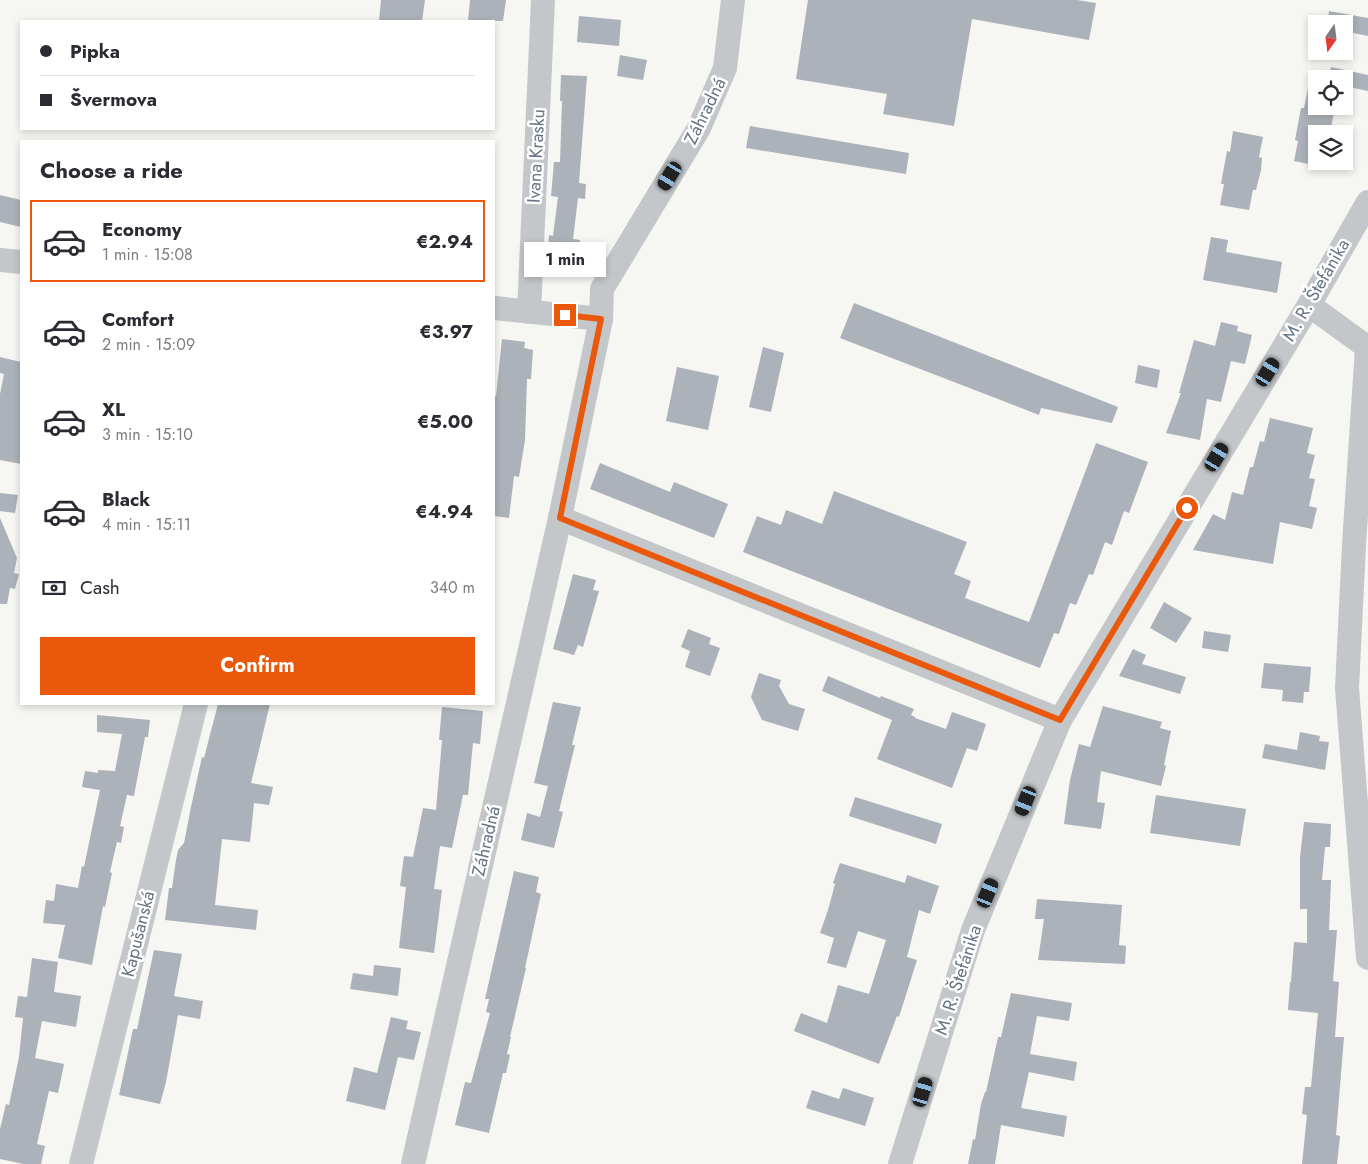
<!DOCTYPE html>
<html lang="en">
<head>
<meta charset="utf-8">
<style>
	body { margin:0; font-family:Jost,sans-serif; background:#f7f7f7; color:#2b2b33; height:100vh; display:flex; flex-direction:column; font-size:19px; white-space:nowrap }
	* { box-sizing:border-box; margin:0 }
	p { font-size:16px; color:#7c7c81 }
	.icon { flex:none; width:28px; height:28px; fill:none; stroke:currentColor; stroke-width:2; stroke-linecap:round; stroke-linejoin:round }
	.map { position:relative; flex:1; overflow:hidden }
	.sheet { position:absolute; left:20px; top:140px; width:475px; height:565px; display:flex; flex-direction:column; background:#fff; border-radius:0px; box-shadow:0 2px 8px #0003 }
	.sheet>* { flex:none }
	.top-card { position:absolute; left:20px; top:20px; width:475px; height:110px; border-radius:0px; box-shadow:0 2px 8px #0003; display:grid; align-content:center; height:110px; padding:0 20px; background:#fff }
	.needle { width:32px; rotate:194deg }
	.fabs { position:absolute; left:1308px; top:15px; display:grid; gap:10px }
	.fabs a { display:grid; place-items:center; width:45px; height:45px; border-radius:0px; background:#fff; box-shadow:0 2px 8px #0003; font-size:25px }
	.end { position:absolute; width:22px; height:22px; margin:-11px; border:6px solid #ea580c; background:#fff; box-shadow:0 0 0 2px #fff }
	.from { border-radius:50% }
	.bubble { position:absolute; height:35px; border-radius:0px; background:#fff; box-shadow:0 2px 8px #0003; font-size:16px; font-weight:700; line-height:35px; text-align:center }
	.car { position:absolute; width:15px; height:30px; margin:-15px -8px; border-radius:6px; box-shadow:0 0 4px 1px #0007; background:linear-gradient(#222 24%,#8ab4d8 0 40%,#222 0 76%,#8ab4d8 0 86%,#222 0) }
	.top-card b { display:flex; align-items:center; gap:18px; height:48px; font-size:19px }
	.top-card b+b { border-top:1px solid #e1e1e2 }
	.top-card i { width:12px; height:12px; background:#2b2b33 }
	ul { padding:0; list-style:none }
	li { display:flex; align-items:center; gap:15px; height:82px; margin:0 10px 8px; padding:0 10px; border:2px solid transparent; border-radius:0px }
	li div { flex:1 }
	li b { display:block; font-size:19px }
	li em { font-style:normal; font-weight:700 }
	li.on { border-color:#ea580c }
	li>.icon { width:45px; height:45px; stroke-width:1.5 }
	h2 { padding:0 20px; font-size:22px; line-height:60px }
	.pay { display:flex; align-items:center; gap:12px; height:55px; padding:0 20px; font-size:19px }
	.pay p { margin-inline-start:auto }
	.primary-button { display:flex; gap:10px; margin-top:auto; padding:10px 20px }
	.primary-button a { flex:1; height:58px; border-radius:0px; background:#ea580c; color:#fff; font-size:20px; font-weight:700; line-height:58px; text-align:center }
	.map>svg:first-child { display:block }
	.building { fill:#abb2b9 }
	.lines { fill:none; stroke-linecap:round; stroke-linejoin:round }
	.minor { stroke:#c3c7ca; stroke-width:24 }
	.route { stroke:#ea580c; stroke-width:6 }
	.labels { text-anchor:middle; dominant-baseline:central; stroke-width:5; stroke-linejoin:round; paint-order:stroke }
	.street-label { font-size:18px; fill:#647484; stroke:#fff }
</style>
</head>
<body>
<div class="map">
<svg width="1368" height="1164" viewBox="0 0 1368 1164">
	<rect width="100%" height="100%" fill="#f6f6f2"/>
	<!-- building -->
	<g class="building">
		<polygon points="381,0 425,0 422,21 379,21"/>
		<polygon points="470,0 506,0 503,21 468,21"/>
		<polygon points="808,0 1077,0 1096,3 1089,40 972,19 954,126 883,114 887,94 796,79"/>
		<polygon points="1329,11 1368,18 1368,36 1344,31 1344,24 1327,24"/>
		<polygon points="579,16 621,20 619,46 577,42"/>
		<polygon points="620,55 647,60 643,80 617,76"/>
		<polygon points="1331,67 1368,75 1368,91 1344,86 1344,79 1328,79"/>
		<polygon points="561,75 587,76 579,183 586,184 585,199 578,198 573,239 580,240 578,269 547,267 549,235 553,236 558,197 551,196 554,162 560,162 562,101 560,101"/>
		<polygon points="1308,88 1316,89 1316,106 1335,106 1330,134 1316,134 1316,161 1324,161 1323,167 1294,161 1298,141 1295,140 1301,108 1304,108"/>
		<polygon points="750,126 909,153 906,174 746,148"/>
		<polygon points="1233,131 1263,137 1259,157 1262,158 1261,170 1256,190 1253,190 1249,210 1220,205 1224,184 1221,184 1227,151 1230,152"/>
		<polygon points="0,195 21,200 21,227 0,222"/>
		<polygon points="1211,237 1228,240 1226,252 1282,262 1277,293 1203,280"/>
		<polygon points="854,303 1118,407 1112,423 1041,408 1039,415 840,338"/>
		<polygon points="1221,322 1238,326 1237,331 1252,335 1245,364 1231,361 1221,402 1207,399 1200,440 1166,433 1181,393 1179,393 1194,340 1215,346"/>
		<polygon points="502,339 525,342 524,348 533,350 531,379 527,379 525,440 519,477 514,476 509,518 494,516 494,395 496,396"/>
		<polygon points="763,347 784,353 771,412 749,407"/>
		<polygon points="0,357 21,362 21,464 0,460 0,394 4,374 0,373"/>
		<polygon points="1138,365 1160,370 1157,388 1135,383"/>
		<polygon points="677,367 719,376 708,430 666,421"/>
		<polygon points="1270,418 1313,428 1307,453 1315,455 1309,478 1315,479 1309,506 1317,508 1312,529 1280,522 1273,564 1193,550 1213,514 1225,520 1232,492 1243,495 1250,467 1253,467 1260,441 1264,442"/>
		<polygon points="1096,443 1148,462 1129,513 1124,511 1112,545 1105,542 1093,575 1089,574 1076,605 1070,603 1059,634 1054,633 1040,668 743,552 757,516 781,525 786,510 822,524 834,491 967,542 954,574 971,581 965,598 1029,622"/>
		<polygon points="600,463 670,492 674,482 728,504 714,538 590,489"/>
		<polygon points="0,493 18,495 15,513 0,511"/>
		<polygon points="0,518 17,558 14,573 19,574 15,589 10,588 7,604 0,604"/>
		<polygon points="573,574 596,580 593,590 599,591 583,647 578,645 574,655 553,649"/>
		<polygon points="1164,602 1192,618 1176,643 1150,628"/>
		<polygon points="688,629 711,638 709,644 720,648 710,676 685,667 690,651 681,647"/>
		<polygon points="1204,631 1231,635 1228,652 1202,648"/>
		<polygon points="1133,649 1146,655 1142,664 1186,677 1180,694 1119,676"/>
		<polygon points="1264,663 1311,667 1309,692 1304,692 1303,703 1282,701 1283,690 1261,688"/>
		<polygon points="759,673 781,680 779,686 789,704 805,709 798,731 762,720 751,697"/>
		<polygon points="828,676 880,698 881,696 914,709 911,715 915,717 915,718 946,729 952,712 986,724 977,751 967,748 952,788 877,759 892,720 822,691"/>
		<polygon points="553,702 581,707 572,745 575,745 559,811 563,812 554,848 521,840 527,813 540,817 548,786 534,783"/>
		<polygon points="218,704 270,704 251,783 273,787 269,805 254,803 250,842 222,839 215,905 258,910 256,930 165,920 169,888 172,888 176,860 178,850 184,843 191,807 202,757 204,758"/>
		<polygon points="1103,706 1162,722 1160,728 1171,731 1164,765 1166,766 1161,786 1101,771 1097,802 1105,803 1101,829 1064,824 1070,780 1079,744 1090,747"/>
		<polygon points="442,707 483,711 480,744 473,743 468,795 463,795 452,848 440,846 434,889 442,890 434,953 399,948 406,887 400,886 404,856 413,857 423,808 436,810 442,740 439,740"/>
		<polygon points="97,715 150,720 148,737 145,737 134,796 127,795 120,826 124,827 121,843 117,842 110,872 112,873 105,907 103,906 92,965 58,958 65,925 43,923 46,900 54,901 56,884 78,888 82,866 84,867 100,790 82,787 85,771 98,773 98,770 115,771 122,734 97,732"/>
		<polygon points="1300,732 1320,736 1319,741 1329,742 1325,770 1262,758 1265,744 1297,750"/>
		<polygon points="1156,795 1246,809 1240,846 1150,833"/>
		<polygon points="855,797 942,824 936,844 849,816"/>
		<polygon points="1304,822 1331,824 1330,847 1325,847 1322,880 1331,880 1329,930 1337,930 1333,981 1339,982 1335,1037 1344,1037 1336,1135 1340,1136 1337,1164 1302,1164 1307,1115 1302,1114 1305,1087 1311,1087 1318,1013 1288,1010 1290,982 1291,982 1294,942 1307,943 1307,909 1300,909 1300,857"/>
		<polygon points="840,863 905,883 907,875 939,886 930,914 919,910 907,957 917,960 899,1017 897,1016 879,1064 794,1031 801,1013 827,1023 838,985 869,994 886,940 858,931 846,968 827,963 834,938 820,933 828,910 835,884 833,883"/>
		<polygon points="514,871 539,877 536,892 541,894 525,968 526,968 510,1037 511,1037 507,1054 510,1055 506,1073 503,1073 489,1133 455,1125 465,1082 471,1083 490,1013 486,1012 489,999 485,999"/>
		<polygon points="1037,899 1122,905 1119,945 1126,946 1125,964 1038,960 1044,919 1035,919"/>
		<polygon points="154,950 182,954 174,996 203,1001 200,1019 178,1015 166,1082 160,1104 119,1095 133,1029 137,1029"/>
		<polygon points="32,958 58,962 54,992 81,996 76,1027 42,1021 35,1058 64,1064 58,1093 49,1091 37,1144 45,1146 41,1164 23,1164 0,1159 0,1129 6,1104 9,1105 19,1057 23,1018 15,1017 18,996 27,997"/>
		<polygon points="374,965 401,968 398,996 350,989 353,973 373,976"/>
		<polygon points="1011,993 1072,1003 1069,1021 1037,1016 1030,1054 1077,1062 1074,1081 1029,1072 1021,1108 1067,1116 1064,1137 1001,1125 995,1164 968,1164 973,1139 975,1140 981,1104 985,1092 986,1092 998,1037 1001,1037"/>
		<polygon points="391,1017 408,1021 406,1029 421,1032 414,1060 398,1057 385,1110 346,1101 354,1067 377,1073"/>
		<polygon points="843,1088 874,1098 865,1126 806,1108 812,1090 839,1099"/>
	</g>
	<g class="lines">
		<!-- minor -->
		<g class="minor">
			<polyline points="0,260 21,262"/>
			<polyline points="1309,305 1367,347"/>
			<polyline points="494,308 601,319 560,518 1060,720"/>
			<polyline points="529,312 543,0"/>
			<polyline points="601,319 602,289 699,128 725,68 733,0"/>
			<polyline points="1367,347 1354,545 1347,688 1368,958"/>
			<polyline points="81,1164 196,704"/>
			<polyline points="413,1164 560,518"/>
			<polyline points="900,1164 973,930 1060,720 1309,305 1368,202"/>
		</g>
	</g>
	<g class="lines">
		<!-- route -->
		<polyline class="route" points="565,315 601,319 560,518 1060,720 1187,508"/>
	</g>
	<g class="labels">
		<!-- street labels -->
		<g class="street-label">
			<text transform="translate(705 111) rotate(-64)">Záhradná</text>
			<text transform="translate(536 156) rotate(-87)">Ivana Krasku</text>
			<text transform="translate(1316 290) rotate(-60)">M. R. Štefánika</text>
			<text transform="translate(486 841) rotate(-77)">Záhradná</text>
			<text transform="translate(138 934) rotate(-76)">Kapušanská</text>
			<text transform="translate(958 980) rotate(-72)">M. R. Štefánika</text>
		</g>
	</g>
</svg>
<div class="fabs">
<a><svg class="needle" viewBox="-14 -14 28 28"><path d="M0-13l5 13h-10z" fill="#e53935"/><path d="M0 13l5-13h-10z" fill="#7c7c81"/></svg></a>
<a><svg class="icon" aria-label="locate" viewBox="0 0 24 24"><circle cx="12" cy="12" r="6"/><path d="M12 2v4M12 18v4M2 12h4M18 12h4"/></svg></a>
<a><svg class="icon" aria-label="layers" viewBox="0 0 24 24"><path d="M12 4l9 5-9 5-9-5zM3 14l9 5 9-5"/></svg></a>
</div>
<i class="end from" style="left:1187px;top:508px"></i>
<i class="end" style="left:565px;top:315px"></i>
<div class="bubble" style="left:524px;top:242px;width:82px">1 min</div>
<i class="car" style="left:670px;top:176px;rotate:211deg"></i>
<i class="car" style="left:1268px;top:372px;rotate:31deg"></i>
<i class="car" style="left:1217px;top:457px;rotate:31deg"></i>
<i class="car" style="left:1026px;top:801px;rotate:202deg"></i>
<i class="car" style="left:988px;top:893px;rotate:22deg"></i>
<i class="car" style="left:923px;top:1092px;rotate:17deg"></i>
<div class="top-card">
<b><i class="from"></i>Pipka</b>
<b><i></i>Švermova</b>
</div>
<section class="sheet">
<h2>Choose a ride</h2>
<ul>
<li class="on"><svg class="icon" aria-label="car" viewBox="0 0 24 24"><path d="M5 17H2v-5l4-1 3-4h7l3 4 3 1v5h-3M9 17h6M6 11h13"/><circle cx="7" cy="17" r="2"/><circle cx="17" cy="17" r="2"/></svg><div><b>Economy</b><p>1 min · 15:08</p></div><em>€2.94</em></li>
<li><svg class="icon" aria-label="car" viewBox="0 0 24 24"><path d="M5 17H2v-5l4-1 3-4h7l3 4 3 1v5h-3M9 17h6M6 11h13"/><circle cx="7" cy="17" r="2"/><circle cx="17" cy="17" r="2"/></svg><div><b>Comfort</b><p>2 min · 15:09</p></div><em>€3.97</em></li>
<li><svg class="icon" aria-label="car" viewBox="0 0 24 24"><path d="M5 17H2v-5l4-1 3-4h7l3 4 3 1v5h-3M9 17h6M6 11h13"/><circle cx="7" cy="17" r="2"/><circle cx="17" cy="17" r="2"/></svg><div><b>XL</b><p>3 min · 15:10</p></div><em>€5.00</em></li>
<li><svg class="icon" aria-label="car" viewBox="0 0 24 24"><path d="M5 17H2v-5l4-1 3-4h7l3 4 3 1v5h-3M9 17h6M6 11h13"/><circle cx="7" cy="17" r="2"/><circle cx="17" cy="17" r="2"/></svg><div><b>Black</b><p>4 min · 15:11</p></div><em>€4.94</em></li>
</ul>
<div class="pay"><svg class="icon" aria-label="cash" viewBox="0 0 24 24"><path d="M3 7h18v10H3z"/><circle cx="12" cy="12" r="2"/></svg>Cash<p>340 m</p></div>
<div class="primary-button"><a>Confirm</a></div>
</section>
</div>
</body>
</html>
